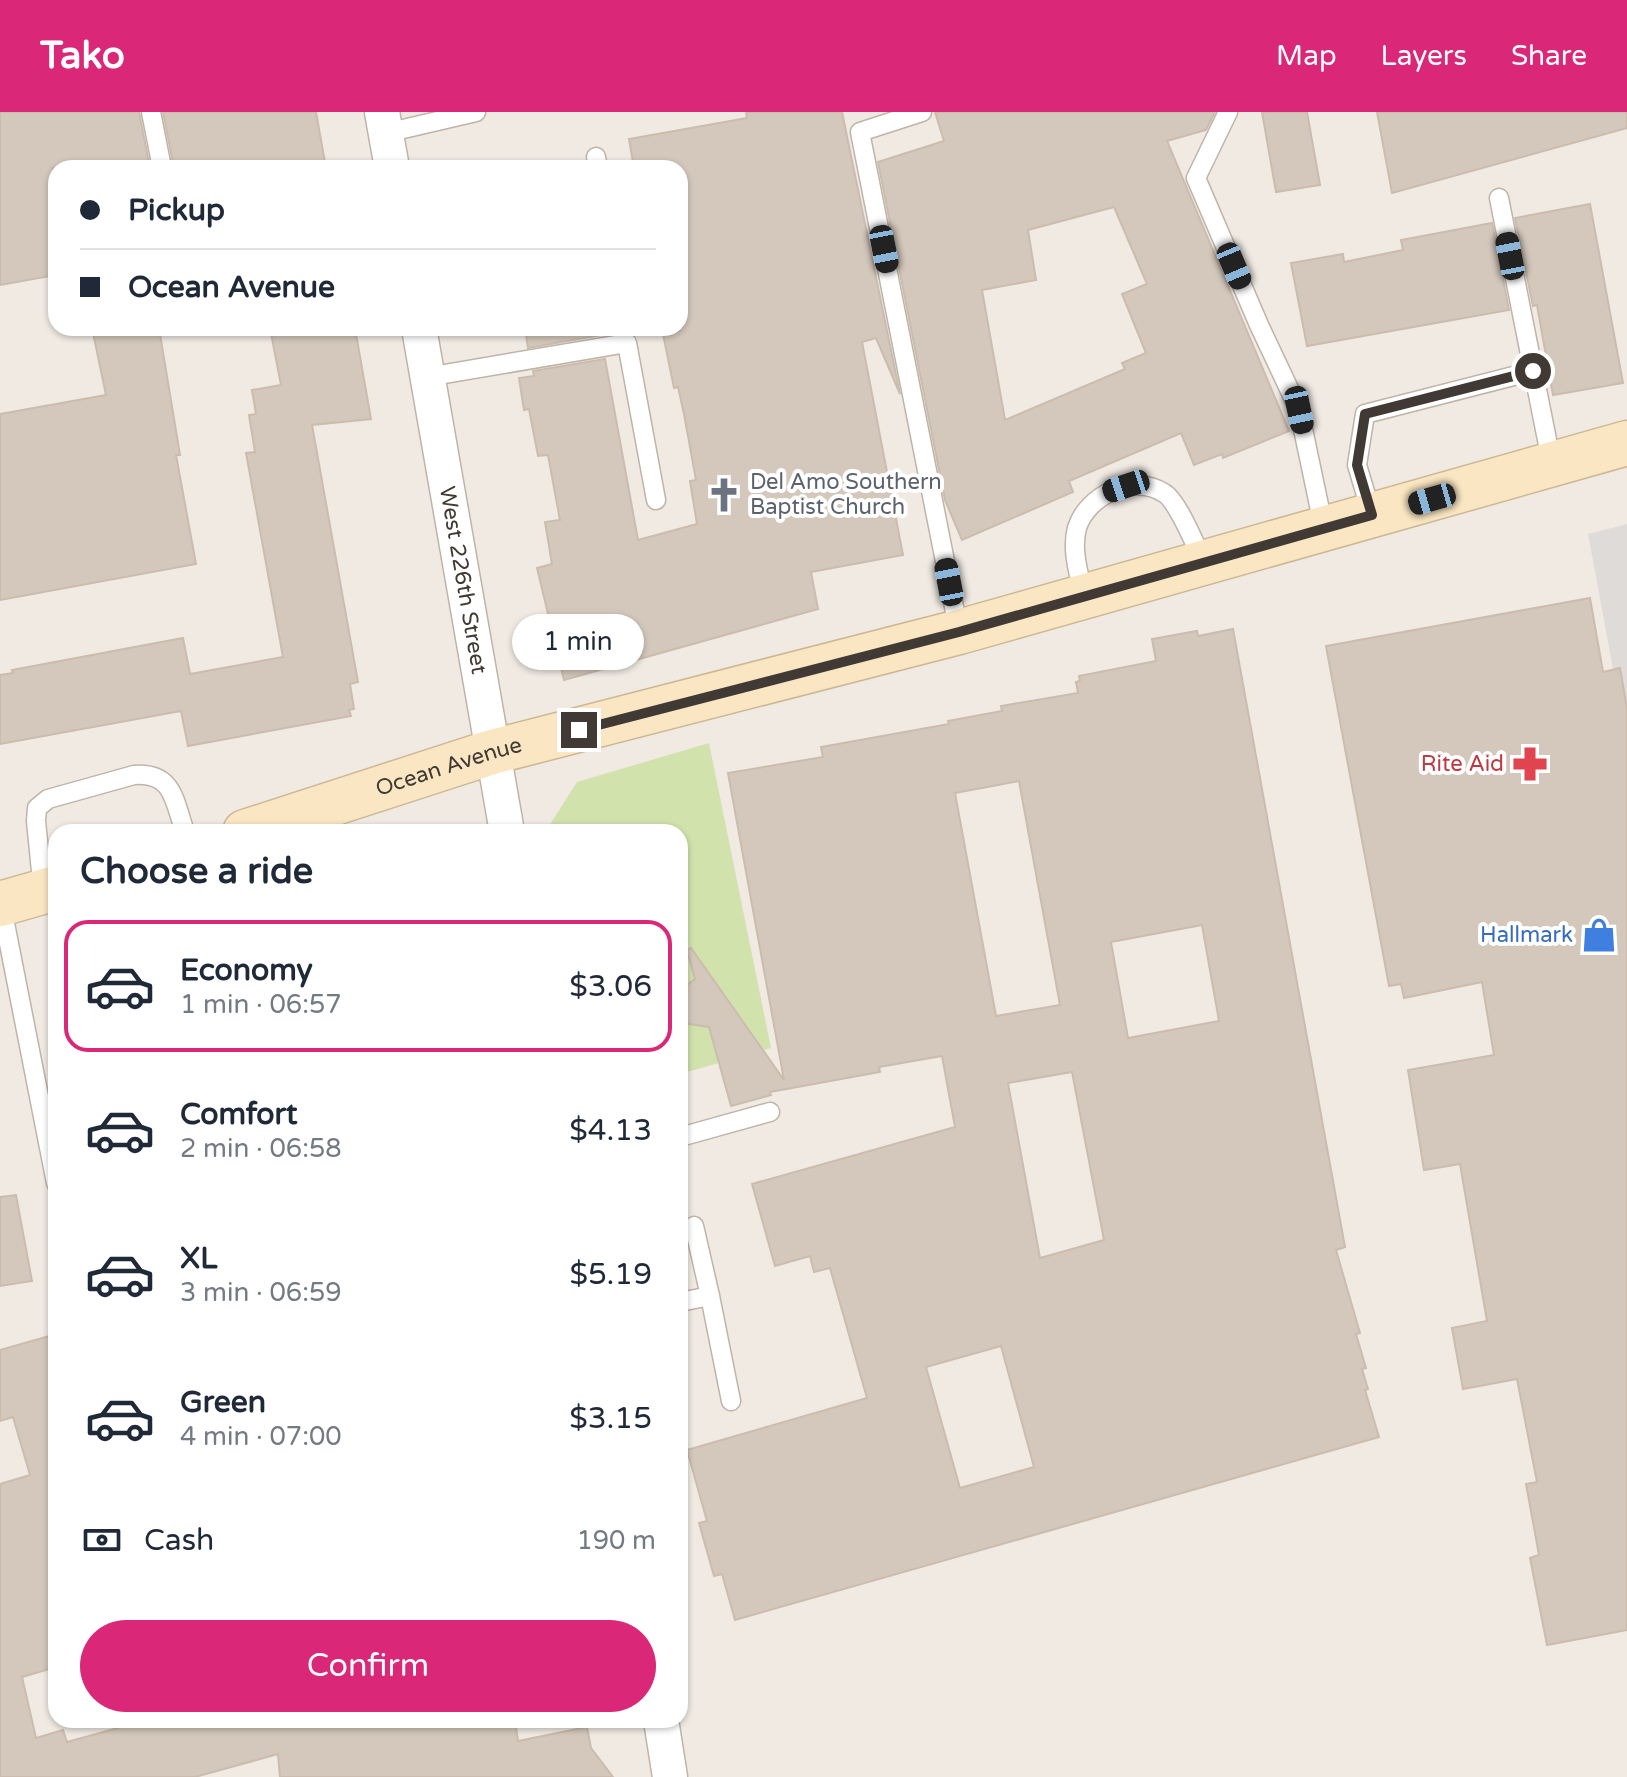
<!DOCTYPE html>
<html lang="en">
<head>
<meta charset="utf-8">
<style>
	body { margin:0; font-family:"Varela Round",sans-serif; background:#f6f6f7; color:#1f2937; height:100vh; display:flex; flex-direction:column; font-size:30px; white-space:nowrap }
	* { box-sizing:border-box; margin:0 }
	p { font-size:26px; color:#747a83 }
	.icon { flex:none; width:44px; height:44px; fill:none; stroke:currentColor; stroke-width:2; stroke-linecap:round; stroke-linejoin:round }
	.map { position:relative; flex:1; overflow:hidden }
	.drawer { position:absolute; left:48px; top:712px; width:640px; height:904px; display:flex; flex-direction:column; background:#fff; border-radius:24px; box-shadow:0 2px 6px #0004 }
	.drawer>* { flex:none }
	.hud { position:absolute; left:48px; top:48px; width:640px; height:176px; border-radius:24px; box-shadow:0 2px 6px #0004; display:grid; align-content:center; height:176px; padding:0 32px; background:#fff }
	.end { position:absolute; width:36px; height:36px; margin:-18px; border:10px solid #413a34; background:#fff; box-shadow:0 0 0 4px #fff }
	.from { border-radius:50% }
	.bubble { position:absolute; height:56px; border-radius:28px; background:#fff; box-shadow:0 2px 6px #0004; font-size:26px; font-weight:600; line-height:56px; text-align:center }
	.car { position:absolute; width:24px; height:48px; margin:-24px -12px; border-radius:10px; box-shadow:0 0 6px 2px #0007; background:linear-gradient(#222 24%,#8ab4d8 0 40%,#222 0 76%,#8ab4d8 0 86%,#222 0) }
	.hud b { display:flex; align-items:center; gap:28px; height:76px; font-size:30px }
	.hud b+b { border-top:2px solid #e0e1e3 }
	.hud i { width:20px; height:20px; background:#1f2937 }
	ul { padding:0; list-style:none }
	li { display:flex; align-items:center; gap:24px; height:132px; margin:0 16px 12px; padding:0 16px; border:4px solid transparent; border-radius:24px }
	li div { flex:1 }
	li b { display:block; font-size:30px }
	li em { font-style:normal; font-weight:600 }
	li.on { border-color:#db2777 }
	li>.icon { width:72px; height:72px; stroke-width:1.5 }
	h2 { padding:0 32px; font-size:36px; line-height:96px }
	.pay { display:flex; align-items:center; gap:20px; height:88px; padding:0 32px; font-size:30px }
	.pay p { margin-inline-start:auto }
	.primary-button { display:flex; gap:16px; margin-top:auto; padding:16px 32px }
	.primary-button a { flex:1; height:92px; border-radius:48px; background:#db2777; color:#fff; font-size:32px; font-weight:600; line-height:92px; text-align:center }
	header { display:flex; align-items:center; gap:48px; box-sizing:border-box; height:112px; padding:0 40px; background:#db2777; color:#fff }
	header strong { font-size:38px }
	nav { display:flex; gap:44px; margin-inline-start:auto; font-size:28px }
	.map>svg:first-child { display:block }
	.green { fill:#d1e2ad }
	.parking { fill:#dedbd8 }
	.building { fill:#d4c8bc; stroke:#cbbcad; stroke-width:2; fill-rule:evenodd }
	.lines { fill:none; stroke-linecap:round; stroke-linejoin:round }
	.lane-casing { stroke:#beb4a9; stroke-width:21 }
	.street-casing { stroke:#beb4a9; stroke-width:37 }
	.secondary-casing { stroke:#cdb895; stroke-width:47 }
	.lane { stroke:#fff; stroke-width:18 }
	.street { stroke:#fff; stroke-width:34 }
	.secondary { stroke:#fae6c2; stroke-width:44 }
	.route { stroke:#413a34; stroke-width:10 }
	.labels { text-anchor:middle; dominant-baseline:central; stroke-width:8; stroke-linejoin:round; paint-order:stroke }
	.worship-label { font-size:22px; fill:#5b616d; stroke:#fff; text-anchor:start }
	.street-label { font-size:22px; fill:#413a34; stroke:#fff }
	.health-label { font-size:22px; fill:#be3a42; stroke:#fff; text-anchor:end }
	.shop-label { font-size:22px; fill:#366cbe; stroke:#fff; text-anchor:end }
</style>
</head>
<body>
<header>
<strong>Tako</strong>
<nav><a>Map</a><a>Layers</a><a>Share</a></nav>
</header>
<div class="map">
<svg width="1627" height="1665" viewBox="0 0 1627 1665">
	<rect width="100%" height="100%" fill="#f0eae3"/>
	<!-- green -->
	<polygon class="green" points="709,631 771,936 680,962 680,720 550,720 549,714 577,670"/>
	<!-- parking -->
	<polygon class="parking" points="1627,412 1627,632 1588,422"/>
	<!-- building -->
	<g class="building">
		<polygon points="0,0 139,0 150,56 52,56 56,75 56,163 0,173"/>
		<polygon points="163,0 316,0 326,56 174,56"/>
		<polygon points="746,0 842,0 900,282 876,226 862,230 903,443 811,460 818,497 564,568 537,456 552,452 545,410 560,408 548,343 538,344 529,297 524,298 519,266 534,264 533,259 605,247 638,428 697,412 690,369 696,368 684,302 678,275 674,276 663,222 680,219 680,56 634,56 629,27 747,6"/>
		<path d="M935 0H1215L1206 18 1167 29 1289 319 1223 346 1222 342 1194 353 1181 321 1069 369 1073 380 962 428 945 388 878 50 944 29ZM1114 95 1147 172 1122 182 1146 241 1122 251 1125 257 1005 308 982 178 1036 168 1028 118Z"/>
		<polygon points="1262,0 1307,0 1320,73 1276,80"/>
		<polygon points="1377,0 1627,0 1627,16 1392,81"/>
		<polygon points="1590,92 1623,271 1553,283 1537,193 1533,194 1515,106"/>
		<polygon points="1492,111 1509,198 1307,234 1291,151 1343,142 1344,150 1403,138 1401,128"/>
		<polygon points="92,216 159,216 180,343 176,343 196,452 0,488 0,302 106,283"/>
		<polygon points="270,216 355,216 371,307 312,313 358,570 350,572 354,597 349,598 351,604 188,634 181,599 0,632 0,563 13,561 12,558 183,526 190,562 283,545 246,341 255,340 249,303 256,302 252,278 281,273"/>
		<polygon points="525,216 600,216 601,223 528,236"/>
		<polygon points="1590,486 1603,560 1620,556 1627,596 1627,1518 1547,1533 1530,1446 1539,1443 1526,1372 1537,1370 1517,1267 1463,1277 1452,1216 1487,1209 1460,1052 1424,1058 1408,958 1494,943 1482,870 1404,886 1401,872 1389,874 1326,534"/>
		<path d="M1233 517 1345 1135 1336 1138 1360 1221 1356 1222 1366 1256 1362 1257 1368 1277 1365 1278 1379 1325 735 1508 722 1462 714 1464 699 1411 707 1409 687 1338 867 1286 830 1156 814 1160 810 1144 775 1154 752 1072 955 1015 942 944 879 955 880 960 770 980 771 983 731 994 709 915 689 912 680 900V878L695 867 687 838 691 836 784 968 728 661 823 645 821 635 949 612 948 609 1002 599 1001 594 1078 581 1076 570 1080 569 1079 564 1156 549 1152 527 1197 519 1198 524ZM1019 669 1060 893 996 904 955 681ZM1202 813 1219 909 1128 926 1111 830ZM1072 960 1104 1128 1040 1146 1008 971ZM1001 1234 1034 1355 960 1376 926 1255Z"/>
		<polygon points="16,1083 32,1169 0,1174 0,1085"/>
		<polygon points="56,1222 56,1555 22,1565 36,1626 63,1618 67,1630 147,1608 515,1608 518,1629 587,1615 591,1636 613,1665 280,1665 278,1642 195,1665 0,1665 0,1372 30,1363 13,1305 0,1309 0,1238"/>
	</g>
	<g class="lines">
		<!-- lane casing -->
		<g class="lane-casing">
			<g id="lane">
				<polyline points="151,0 162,56"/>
				<polyline points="922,0 860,20 959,520"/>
				<polyline points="1228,0 1196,66 1259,213 1299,298 1324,417"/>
				<polyline points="386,21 476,0"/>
				<polyline points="596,45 598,56"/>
				<polyline points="1499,86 1552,353"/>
				<polyline points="427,265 627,231 656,388"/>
				<polyline points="1372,403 1357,353 1365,302 1533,259"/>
				<path d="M1084 484C1079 463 1071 437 1077 416 1087 383 1134 361 1164 381 1178 389 1196 435 1204 451"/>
				<path d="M43 779 36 709 37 696 48 687 134 663C174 660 174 689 185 720"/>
				<polyline points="1,791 56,1071"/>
				<polyline points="680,1025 770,1000"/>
				<polyline points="694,1114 710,1184 731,1289"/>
				<polyline points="680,1190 710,1184"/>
			</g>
		</g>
		<!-- street casing -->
		<g class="street-casing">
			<g id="street">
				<polyline points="382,0 392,56"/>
				<path id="s1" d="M419 216 507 720"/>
				<polyline points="661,1608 670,1665"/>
			</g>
		</g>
		<!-- secondary casing -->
		<g class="secondary-casing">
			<g id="secondary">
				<path id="s2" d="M245 720 492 640 959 520 1627 331"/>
				<polyline points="0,792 56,776"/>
			</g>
		</g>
		<!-- lane -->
		<use href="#lane" class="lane"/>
		<!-- street -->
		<use href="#street" class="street"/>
		<!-- secondary -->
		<use href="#secondary" class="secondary"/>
	</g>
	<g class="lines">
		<!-- route -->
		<polyline class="route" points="579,618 959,520 1372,403 1357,353 1365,302 1533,259"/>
	</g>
	<!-- icons -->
	<defs>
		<g id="church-bare" transform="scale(2.76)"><path d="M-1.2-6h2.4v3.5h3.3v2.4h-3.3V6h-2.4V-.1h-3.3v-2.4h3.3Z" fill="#6b7280" stroke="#fff" stroke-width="2.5" paint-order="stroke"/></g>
		<g id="pharmacy-bare" transform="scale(2.76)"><path d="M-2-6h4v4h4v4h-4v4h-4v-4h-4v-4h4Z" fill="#e0444e" stroke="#fff" stroke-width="2.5" paint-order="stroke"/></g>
		<g id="shop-bare" transform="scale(2.76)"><path d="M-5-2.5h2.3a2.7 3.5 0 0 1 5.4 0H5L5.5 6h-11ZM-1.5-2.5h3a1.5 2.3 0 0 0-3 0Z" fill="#3f7fe0" stroke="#fff" stroke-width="2.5" paint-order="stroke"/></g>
	</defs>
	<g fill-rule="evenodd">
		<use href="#church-bare" x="724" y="383"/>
		<use href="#pharmacy-bare" x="1530" y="652"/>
		<use href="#shop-bare" x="1599" y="823"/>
	</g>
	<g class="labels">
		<!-- worship labels -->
		<g class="worship-label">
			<text x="750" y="370">Del Amo Southern<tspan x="750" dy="25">Baptist Church</tspan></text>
		</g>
		<!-- street labels -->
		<g class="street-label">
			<text stroke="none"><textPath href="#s1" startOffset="256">West 226th Street</textPath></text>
			<text stroke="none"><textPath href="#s2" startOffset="214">Ocean Avenue</textPath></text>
		</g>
		<!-- health labels -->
		<g class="health-label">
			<text x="1504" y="652">Rite Aid</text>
		</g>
		<!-- shop labels -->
		<g class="shop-label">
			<text x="1573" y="823">Hallmark</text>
		</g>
	</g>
</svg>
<i class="end from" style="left:1533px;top:259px"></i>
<i class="end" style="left:579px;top:618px"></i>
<div class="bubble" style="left:512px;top:502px;width:132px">1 min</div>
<i class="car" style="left:884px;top:137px;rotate:169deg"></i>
<i class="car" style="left:1510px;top:144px;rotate:349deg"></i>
<i class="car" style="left:1234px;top:154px;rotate:157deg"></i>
<i class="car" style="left:1299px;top:298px;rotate:168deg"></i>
<i class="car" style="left:1126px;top:374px;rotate:252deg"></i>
<i class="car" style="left:1432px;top:387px;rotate:254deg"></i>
<i class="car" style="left:949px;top:470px;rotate:349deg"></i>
<div class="hud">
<b><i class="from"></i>Pickup</b>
<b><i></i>Ocean Avenue</b>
</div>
<section class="drawer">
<h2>Choose a ride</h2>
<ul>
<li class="on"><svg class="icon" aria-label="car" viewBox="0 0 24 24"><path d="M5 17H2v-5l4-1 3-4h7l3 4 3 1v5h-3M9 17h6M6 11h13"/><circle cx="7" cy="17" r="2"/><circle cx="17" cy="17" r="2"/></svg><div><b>Economy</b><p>1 min · 06:57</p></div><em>$3.06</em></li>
<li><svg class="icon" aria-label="car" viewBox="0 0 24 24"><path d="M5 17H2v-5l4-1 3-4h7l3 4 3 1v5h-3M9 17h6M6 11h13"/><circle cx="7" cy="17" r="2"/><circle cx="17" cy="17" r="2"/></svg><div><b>Comfort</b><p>2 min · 06:58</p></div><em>$4.13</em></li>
<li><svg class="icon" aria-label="car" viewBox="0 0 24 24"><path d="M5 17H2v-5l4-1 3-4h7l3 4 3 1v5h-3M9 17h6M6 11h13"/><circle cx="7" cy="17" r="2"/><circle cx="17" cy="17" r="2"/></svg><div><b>XL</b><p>3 min · 06:59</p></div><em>$5.19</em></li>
<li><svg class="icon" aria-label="car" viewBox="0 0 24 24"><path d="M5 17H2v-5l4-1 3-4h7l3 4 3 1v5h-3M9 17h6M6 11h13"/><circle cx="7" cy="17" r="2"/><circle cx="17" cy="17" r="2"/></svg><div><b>Green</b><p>4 min · 07:00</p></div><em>$3.15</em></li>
</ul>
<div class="pay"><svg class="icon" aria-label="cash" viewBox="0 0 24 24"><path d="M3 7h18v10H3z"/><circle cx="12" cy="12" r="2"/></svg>Cash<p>190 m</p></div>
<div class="primary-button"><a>Confirm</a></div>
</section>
</div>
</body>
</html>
